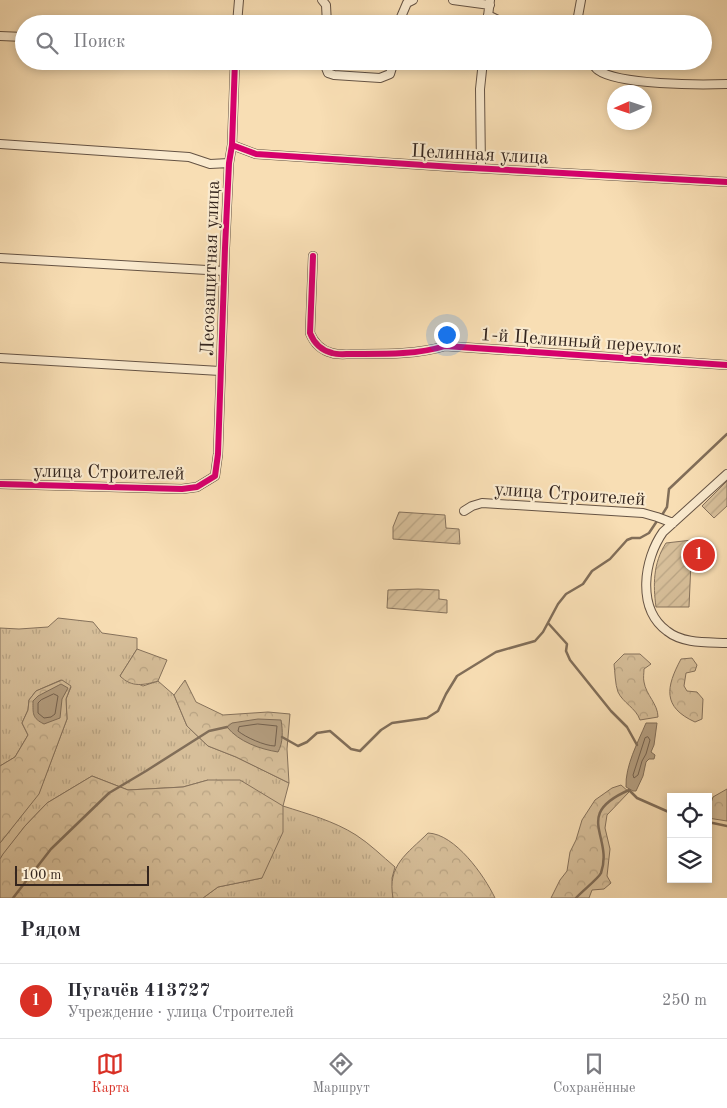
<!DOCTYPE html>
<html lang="ru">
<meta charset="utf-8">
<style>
body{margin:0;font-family:"Old Standard TT",serif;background:#f7f7f7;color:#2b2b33}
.controls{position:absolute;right:15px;bottom:15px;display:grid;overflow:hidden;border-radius:0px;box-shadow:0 2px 8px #0003}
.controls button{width:45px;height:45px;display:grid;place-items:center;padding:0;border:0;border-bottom:1px solid #e1e1e2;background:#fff;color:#2b2b33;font:25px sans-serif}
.compass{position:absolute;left:607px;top:85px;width:45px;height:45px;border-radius:50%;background:#fff;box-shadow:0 2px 8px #0003;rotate:267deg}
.scale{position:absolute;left:15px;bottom:12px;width:134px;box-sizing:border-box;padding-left:5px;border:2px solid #34251e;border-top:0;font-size:14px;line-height:18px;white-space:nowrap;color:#34251e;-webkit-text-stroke:4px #faeace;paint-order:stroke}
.you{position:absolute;left:446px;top:334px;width:18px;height:18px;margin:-12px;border:4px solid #fff;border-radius:50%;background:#1a73e8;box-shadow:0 0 0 8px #1a73e833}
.badge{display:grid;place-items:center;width:32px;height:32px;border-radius:50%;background:#d93025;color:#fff;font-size:16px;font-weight:700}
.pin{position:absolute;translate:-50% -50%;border:2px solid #fff;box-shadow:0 1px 5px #0006}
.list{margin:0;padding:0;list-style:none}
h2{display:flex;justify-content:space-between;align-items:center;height:65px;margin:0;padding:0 20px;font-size:21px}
h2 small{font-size:16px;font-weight:400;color:#7c7c81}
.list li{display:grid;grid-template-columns:32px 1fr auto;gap:15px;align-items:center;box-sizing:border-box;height:75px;padding:0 20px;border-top:1px solid #e1e1e2}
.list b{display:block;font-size:19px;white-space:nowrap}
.list p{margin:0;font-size:16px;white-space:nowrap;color:#7c7c81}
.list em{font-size:16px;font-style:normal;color:#7c7c81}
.icon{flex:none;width:28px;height:28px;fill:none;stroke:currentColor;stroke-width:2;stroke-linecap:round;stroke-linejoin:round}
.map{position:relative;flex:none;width:727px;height:898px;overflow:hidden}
.search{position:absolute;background:#fff;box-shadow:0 2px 8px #0003;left:15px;right:15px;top:15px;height:55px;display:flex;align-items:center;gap:12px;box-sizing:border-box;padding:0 18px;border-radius:28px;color:#7c7c81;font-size:19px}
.sheet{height:140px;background:#fff}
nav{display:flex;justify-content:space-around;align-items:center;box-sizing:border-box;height:70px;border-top:1px solid #e1e1e2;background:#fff;font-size:14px;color:#7c7c81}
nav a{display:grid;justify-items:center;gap:2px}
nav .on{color:#d93025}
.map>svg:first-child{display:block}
.grass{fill:url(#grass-tufts);stroke:#86725c}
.forest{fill:url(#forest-crowns);stroke:#86725c}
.garden{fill:url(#garden-furrows);stroke:#86725c}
.water{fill:#b59f81;stroke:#816e59}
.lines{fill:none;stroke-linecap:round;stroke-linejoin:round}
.shore{stroke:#746250;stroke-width:1}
.stream{stroke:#816e59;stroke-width:2.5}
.minor-casing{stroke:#655344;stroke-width:10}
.minor{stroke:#faeace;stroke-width:8}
.cycleway-casing{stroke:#faeace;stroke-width:9}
.cycleway{stroke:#d6006c;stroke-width:6}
.labels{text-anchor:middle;stroke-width:4.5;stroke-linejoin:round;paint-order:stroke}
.street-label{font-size:19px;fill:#34251e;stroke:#faeace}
</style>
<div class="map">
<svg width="727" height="898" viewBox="0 0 727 898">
<defs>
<pattern id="grass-tufts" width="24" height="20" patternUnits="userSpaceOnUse" patternTransform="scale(1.25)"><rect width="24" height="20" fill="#d7bf9a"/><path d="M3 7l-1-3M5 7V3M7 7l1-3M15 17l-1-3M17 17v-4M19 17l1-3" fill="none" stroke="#b9a484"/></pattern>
<pattern id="forest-crowns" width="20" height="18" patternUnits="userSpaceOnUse" patternTransform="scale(1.25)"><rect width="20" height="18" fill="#d7bf9a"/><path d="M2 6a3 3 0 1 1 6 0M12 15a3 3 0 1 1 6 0" fill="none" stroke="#b9a484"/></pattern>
<pattern id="garden-furrows" width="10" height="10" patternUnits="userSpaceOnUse" patternTransform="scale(1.25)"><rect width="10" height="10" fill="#d7bf9a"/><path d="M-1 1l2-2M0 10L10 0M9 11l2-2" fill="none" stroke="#b9a484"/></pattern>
</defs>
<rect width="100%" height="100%" fill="#f8deb4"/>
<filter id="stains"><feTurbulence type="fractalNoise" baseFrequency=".004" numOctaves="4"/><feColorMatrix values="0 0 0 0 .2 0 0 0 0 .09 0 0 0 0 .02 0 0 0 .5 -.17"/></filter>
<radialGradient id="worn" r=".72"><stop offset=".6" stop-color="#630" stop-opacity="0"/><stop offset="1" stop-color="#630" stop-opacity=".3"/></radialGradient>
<path class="grass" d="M58 618 93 622 102 633 137 638V649L120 676 143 686 158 681 174 695 187 726 208 746 236 757 289 783 283 806C308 814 334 821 356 835 370 844 382 856 395 867L392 878 393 898H203L218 887 262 878 208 780 183 787 128 790 92 776 47 803 25 826 0 859V843L39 793 67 719 66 699 71 687 61 680 36 691 29 700 28 710 22 723 28 735 15 757 0 766V628L19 629 48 627Z"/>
<path class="forest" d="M137 649 167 660 158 681C144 685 132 688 120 676Z
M624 654H640L651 664 644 669C644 673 643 678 644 682 646 695 658 704 658 717L640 720C636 708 623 703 618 692 615 684 615 672 614 664Z
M692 658 697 665 695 671 686 673 684 686 687 691 697 692 703 699 702 719 695 722C662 707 666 687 681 659Z
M62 680 71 686 66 699 67 719 39 794 0 843V766L15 757 28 735 22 723 28 710 29 700 36 691Z
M185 680 196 702 223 715 268 712 290 714 287 749 289 783 236 757 208 746 187 726 174 695Z
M92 776 128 790 183 787 208 780H240L283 806V832L262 878 218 887 203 898H0V859L3 854 25 826 47 803Z
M621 785 629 792 607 815 605 828 610 849 607 876 611 883 604 889 592 890 589 898H551L560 880 567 871 570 852 576 840 582 820 595 800 612 788Z
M727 789V821L708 818V812L713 797Z
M428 833C455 834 484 875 495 898H393C387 865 407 854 428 833Z"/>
<path class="garden" d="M727 481V506L714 518 702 506Z
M399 512 445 515 446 528 459 529 460 544 393 539V527Z
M692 540 689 607H656C653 585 653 563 666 543Z
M418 589 439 590V599L447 600V613L387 608 388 590Z"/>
<path class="water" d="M61 684 68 688 62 699 60 718 44 724C32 718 33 714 33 701L38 696Z
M258 719 281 720C283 731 283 743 278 752 260 749 239 742 227 727L232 723Z
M646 723H657L654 745 651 752 655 755 654 759H649L646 762 643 776 636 791H633L626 787C625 766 638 742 646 723Z"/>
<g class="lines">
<path class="shore" d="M54 694 58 696 55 714 51 717 44 718 38 713V703L41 700Z
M258 724 277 726 275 746C265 746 245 737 238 731L239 727Z
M648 737 650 740 646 754 642 761 638 775 634 778 633 775 645 738Z"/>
<path class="stream" d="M662 515 667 507 669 489 727 434
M548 623 567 644 566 651 570 660 611 711 627 727 637 745
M282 737 298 746 307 742 317 733 330 731 351 749 360 751 381 730 392 723 427 718 438 711 446 694 457 676 496 652 535 641 543 632 558 604 566 594 583 584 592 571 610 559 627 540 632 538H640L649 533 657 521
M708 822 727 826
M13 898 51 849 109 793 146 771 209 731 227 727
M576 898C582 891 598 879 601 873 614 836 572 815 629 790L637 798 671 813"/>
<defs>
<path id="minor" d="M322 0 326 5 327 24
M453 0 490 5
M488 15 506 24
M237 24 239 0
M398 24 407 3 413 0
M487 24 490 0
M574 24 577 22 581 0
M0 36 24 37
M326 61V68L328 73 334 75 380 78 390 74 394 61
M591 61C593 64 595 68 598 70 618 85 700 85 727 84
M0 144 189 157 210 164 229 163
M232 145 256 154 454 167 727 182
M481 168 480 89 483 61
M313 256 310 333C314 343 320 350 332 353 338 355 345 354 351 354 382 354 416 355 445 346L727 365
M0 258 224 271
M0 358 220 371
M727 474 663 532C644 559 636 608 667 631 683 644 708 642 727 643
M0 484 182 489 197 487 215 476 218 454 225 248 229 163 232 145 235 61
M464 511 472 506 482 503 643 513 657 517 673 523"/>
</defs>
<use href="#minor" class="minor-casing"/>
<use href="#minor" class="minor"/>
<defs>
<path id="cycleway" d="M232 145 256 154 454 167 727 182
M313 256 310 333C314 343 320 350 332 353 338 355 345 354 351 354 382 354 416 355 445 346L727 365
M0 484 182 489 197 487 215 476 218 454 225 248 229 163 232 145 235 61"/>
</defs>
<use href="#cycleway" class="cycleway-casing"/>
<use href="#cycleway" class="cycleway"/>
</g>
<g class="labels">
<g class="street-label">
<text transform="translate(480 153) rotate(3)" y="7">Целинная улица</text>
<text transform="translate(209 268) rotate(-88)" y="7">Лесозащитная улица</text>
<text transform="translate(581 340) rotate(4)" y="7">1-й Целинный переулок</text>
<text transform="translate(109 471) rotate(1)" y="7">улица Строителей</text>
<text transform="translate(570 493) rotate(4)" y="7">улица Строителей</text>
</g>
</g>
<rect width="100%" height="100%" filter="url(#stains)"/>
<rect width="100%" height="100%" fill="url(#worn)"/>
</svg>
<div class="controls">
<button><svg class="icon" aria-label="locate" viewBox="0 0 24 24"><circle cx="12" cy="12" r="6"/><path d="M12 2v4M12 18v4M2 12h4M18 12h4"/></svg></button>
<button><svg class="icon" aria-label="layers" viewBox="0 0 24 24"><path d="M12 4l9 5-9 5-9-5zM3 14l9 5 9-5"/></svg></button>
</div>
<svg class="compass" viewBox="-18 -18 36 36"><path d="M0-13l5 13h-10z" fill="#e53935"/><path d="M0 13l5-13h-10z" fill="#7c7c81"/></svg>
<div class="scale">100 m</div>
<div class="you"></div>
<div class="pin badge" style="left:699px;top:555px">1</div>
<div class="search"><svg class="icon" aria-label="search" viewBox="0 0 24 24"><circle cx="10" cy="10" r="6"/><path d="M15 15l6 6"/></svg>Поиск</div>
</div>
<section class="sheet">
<h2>Рядом<small></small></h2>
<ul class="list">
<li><span class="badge">1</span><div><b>Пугачёв 413727</b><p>Учреждение · улица Строителей</p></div><em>250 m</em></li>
</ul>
</section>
<nav>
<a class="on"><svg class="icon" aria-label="map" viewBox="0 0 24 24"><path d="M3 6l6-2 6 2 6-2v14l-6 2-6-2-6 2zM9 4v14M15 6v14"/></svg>Карта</a>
<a><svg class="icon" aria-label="directions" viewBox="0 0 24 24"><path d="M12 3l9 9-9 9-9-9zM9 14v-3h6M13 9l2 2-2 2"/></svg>Маршрут</a>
<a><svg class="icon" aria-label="saved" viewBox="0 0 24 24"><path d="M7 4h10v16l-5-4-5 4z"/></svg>Сохранённые</a>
</nav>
